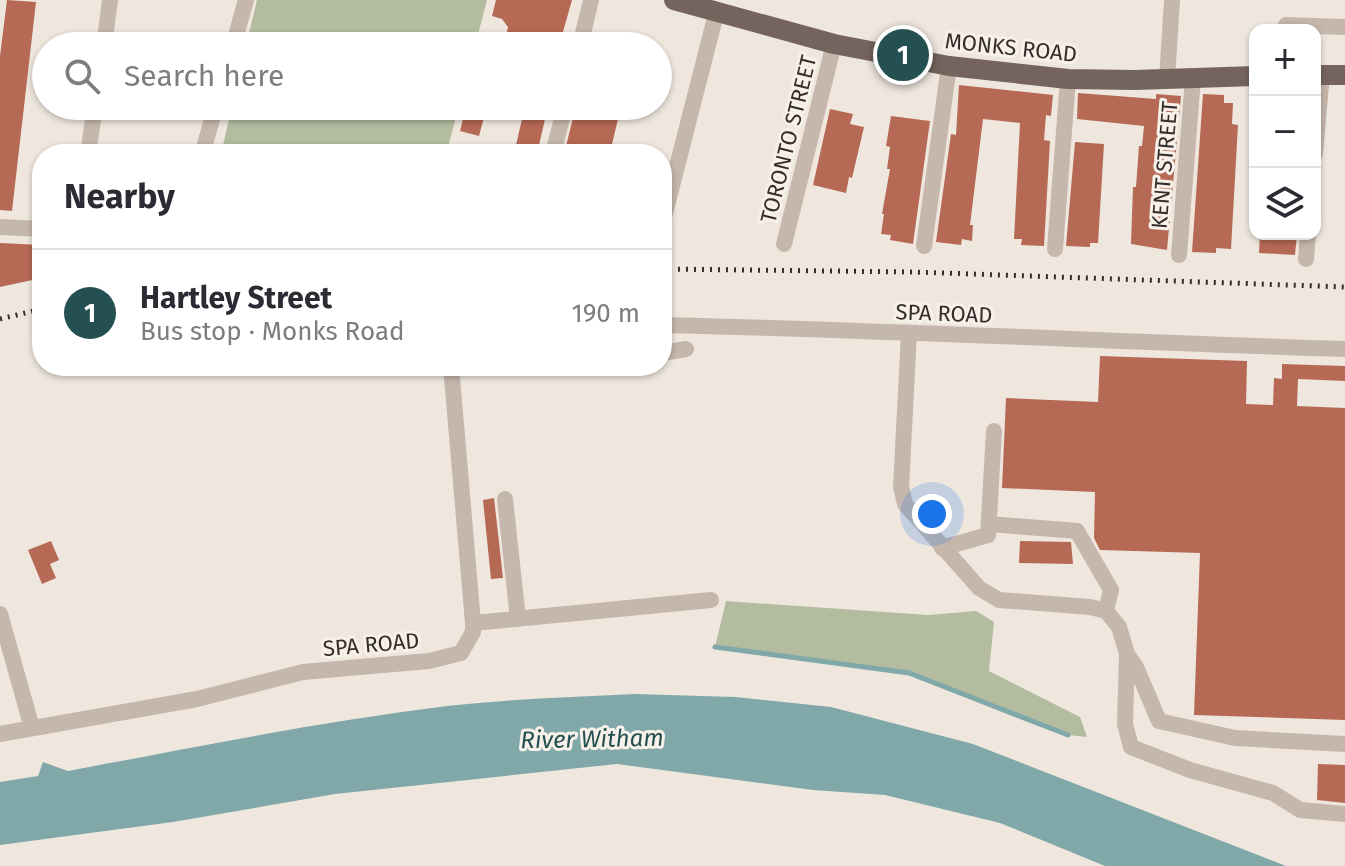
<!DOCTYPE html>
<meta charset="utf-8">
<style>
body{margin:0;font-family:"Fira Sans",sans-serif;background:#f7f7f7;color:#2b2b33}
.controls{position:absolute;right:24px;top:24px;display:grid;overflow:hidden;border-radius:16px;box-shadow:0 2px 6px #0004}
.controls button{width:72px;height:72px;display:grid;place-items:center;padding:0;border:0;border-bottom:2px solid #e1e1e2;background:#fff;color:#2b2b33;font:40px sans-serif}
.you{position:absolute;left:932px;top:514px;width:28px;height:28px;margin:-20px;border:6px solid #fff;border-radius:50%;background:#1a73e8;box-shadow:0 0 0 12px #1a73e833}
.badge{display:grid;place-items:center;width:52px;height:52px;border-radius:50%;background:#255051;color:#fff;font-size:26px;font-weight:700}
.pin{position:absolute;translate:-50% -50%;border:4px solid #fff;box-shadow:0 2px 8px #0006}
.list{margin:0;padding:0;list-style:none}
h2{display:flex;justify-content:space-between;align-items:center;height:104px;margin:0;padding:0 32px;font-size:34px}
h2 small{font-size:26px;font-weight:400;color:#7c7c81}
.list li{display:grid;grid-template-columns:52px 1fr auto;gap:24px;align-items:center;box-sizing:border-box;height:128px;padding:0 32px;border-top:2px solid #e1e1e2}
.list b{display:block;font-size:30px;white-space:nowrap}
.list p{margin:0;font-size:26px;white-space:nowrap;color:#7c7c81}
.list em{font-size:26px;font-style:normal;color:#7c7c81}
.icon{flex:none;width:44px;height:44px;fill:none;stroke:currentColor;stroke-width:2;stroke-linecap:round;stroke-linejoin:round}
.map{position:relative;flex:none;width:1345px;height:866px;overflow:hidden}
.search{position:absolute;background:#fff;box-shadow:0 2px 6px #0004;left:32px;top:32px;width:640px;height:88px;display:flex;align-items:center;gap:20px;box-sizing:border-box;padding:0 28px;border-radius:44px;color:#7c7c81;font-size:30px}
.panel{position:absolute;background:#fff;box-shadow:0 2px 6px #0004;left:32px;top:144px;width:640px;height:232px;border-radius:32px}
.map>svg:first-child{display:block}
.green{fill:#b4bca0}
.water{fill:#81a8a9}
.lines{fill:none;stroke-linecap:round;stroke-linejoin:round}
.stream{stroke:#81a8a9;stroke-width:5}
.building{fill:#b66955}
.minor{stroke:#c6b7ac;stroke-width:16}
.major{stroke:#75645d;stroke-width:20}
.rail{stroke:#352d2a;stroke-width:5;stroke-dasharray:2 6;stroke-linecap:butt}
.labels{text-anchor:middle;stroke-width:6;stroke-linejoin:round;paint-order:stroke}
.street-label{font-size:22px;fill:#352d2a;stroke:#f7f1ea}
.water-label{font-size:24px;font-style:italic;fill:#255051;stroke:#f7f1ea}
</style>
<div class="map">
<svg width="1345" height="866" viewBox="0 0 1345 866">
<rect width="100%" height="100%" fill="#efe7de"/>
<path class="green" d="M257 0H487L475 46H246Z
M232 106H459L446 154H221Z
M726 601 928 615 976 611 994 622 989 671 1080 717 1087 737 1068 735 909 673 715 647Z"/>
<path class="water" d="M635 694 735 697 831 707 973 744 1286 866H1105L1000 823 885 795 813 790 617 764 335 794 173 822 0 845V782L38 776 43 762 68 771C194 747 319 722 447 706 509 699 572 697 635 694Z"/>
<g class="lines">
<path class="stream" d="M715 647 909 673 1068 735"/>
</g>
<path class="building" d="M7 0 36 2 12 211 0 210V56Z
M496 0H572L561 39 534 33 531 46H504L508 27 502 19 492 16Z
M959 85 1053 95 1051 116 1046 115 1044 140 1050 141 1044 246 1021 245 1022 239H1014L1020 123 983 119 970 225H973L972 241 962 239 961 245 936 242 951 134 956 135Z
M1078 93 1156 99V94L1181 96 1167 250 1131 244 1133 187H1136L1139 146H1142L1144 126 1077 119Z
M1203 94 1224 95V103H1233L1232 124 1238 125 1231 249 1216 248V253L1192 252Z
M466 106H487L479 136 460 131Z
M525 106H548L537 154H514Z
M576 106H621L610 153 590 148 589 154H564Z
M830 109 853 114 850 124 864 127 852 178 849 177 846 193 813 185Z
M891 116 930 121 913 244 890 240 891 235 881 234 884 214H882L890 169H887L890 147 886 146Z
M1075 142 1104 144 1098 243H1090V247L1066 246Z
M1260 234H1297L1295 255 1259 253Z
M0 243 42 245V264L34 263 37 279 0 287Z
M1100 356 1247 361 1246 404 1273 405 1274 378 1282 379V364L1345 366V381L1298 379 1297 406 1345 408V720L1194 715 1200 553 1100 550 1094 538 1095 492 1002 488 1006 398 1098 402Z
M494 498 503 578 491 579 483 500Z
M51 541 59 560 50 564 56 578 42 584 28 550Z
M1020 541 1071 542 1073 564 1019 563Z
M1318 764 1345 765V803L1317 800Z"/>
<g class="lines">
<path class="minor" d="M1286 25 1345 27
M104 46 110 0
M233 46 246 0
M580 46 591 0
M1167 79 1172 0
M88 154 95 106
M202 154 216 106
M553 154 565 106
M1315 154 1322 74
M662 225 717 10
M0 227 42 229
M784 244 834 44
M924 246 949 66
M1055 249 1068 79
M1179 255 1193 78
M1306 259 1308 234
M662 325C890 330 1117 342 1345 349
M909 334 901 487 905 504 979 588 999 600 1090 607 1106 611 1119 627 1127 654 1136 667 1159 721 1235 738 1345 744
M662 353 686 349
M505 499 518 619
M989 524 1077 531 1111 590 1106 611
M942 548 988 535 994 431
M0 614 32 728
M473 623 711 600
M1127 654 1125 724 1131 747 1190 770 1273 793 1300 810 1345 814
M0 734 197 699 303 672 429 661 461 653 473 632V623L451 366"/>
<path class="major" d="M674 0 834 44 949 66 1068 79 1135 80 1255 76
M1315 75H1345"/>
<path class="rail" d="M662 269 914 272 1345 287
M0 319 42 309"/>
</g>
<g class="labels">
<g class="street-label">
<text transform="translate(1011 47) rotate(6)" y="8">MONKS ROAD</text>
<text transform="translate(788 139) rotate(-76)" y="8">TORONTO STREET</text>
<text transform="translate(1164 165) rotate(-85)" y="8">KENT STREET</text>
<text transform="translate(944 313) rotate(2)" y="8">SPA ROAD</text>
<text transform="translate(371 644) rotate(-5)" y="8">SPA ROAD</text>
</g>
<g class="water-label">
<text transform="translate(592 739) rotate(-1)" y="8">River Witham</text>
</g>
</g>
</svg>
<div class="controls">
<button>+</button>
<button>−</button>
<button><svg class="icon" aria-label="layers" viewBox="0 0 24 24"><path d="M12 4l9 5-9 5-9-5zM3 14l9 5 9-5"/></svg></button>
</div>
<div class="you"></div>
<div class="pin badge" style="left:903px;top:55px">1</div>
<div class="search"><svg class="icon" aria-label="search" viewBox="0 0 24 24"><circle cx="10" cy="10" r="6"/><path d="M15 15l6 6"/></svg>Search here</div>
<section class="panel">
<h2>Nearby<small></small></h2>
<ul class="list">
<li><span class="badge">1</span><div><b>Hartley Street</b><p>Bus stop · Monks Road</p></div><em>190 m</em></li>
</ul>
</section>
</div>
